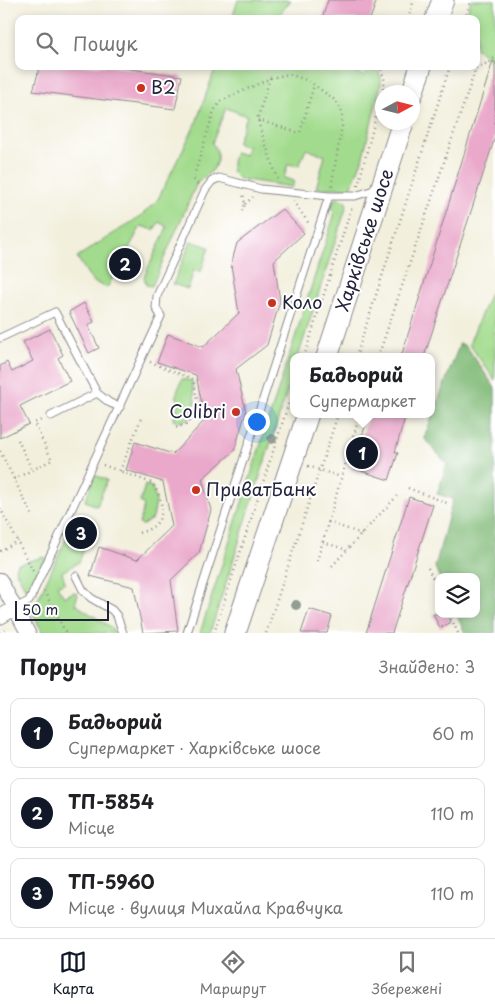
<!DOCTYPE html>
<html lang="uk">
<meta charset="utf-8">
<style>
body{margin:0;font-family:"Playpen Sans",sans-serif;background:#f6f6f6;color:#202124}
.controls{position:absolute;right:15px;bottom:15px;display:grid;overflow:hidden;border-radius:10px;box-shadow:0 2px 8px #0003}
.controls button{width:45px;height:45px;display:grid;place-items:center;padding:0;border:0;border-bottom:1px solid #e0e0e0;background:#fff;color:#202124;font:25px sans-serif}
.compass{position:absolute;left:375px;top:85px;width:45px;height:45px;border-radius:50%;background:#fff;box-shadow:0 2px 8px #0003;rotate:83deg}
.scale{position:absolute;left:15px;bottom:12px;width:94px;box-sizing:border-box;padding-left:5px;border:2px solid #22223b;border-top:0;font-size:14px;line-height:18px;white-space:nowrap;color:#22223b;-webkit-text-stroke:4px #fff;paint-order:stroke}
.you{position:absolute;left:256px;top:421px;width:18px;height:18px;margin:-12px;border:4px solid #fff;border-radius:50%;background:#1a73e8;box-shadow:0 0 0 8px #1a73e833}
.badge{display:grid;place-items:center;width:32px;height:32px;border-radius:50%;background:#111827;color:#fff;font-size:16px;font-weight:700}
.pin{position:absolute;translate:-50% -50%;border:2px solid #fff;box-shadow:0 1px 5px #0006}
.popup{position:absolute;left:290px;top:353px;width:145px;height:65px;box-sizing:border-box;display:grid;place-content:center;border-radius:10px;background:#fff;filter:drop-shadow(0 1px 4px #0005);font-size:16px;white-space:nowrap;color:#757577}
.popup b{font-size:19px;color:#202124}
.popup::after{content:'';position:absolute;left:50%;top:100%;margin-left:-10px;border:10px solid transparent;border-top-color:#fff}
.list{margin:0;padding:0;list-style:none}
h2{display:flex;justify-content:space-between;align-items:center;height:65px;margin:0;padding:0 20px;font-size:21px}
h2 small{font-size:16px;font-weight:400;color:#757577}
.list li{display:grid;grid-template-columns:32px 1fr auto;gap:15px;align-items:center;box-sizing:border-box;height:70px;margin:0 10px 10px;padding:0 10px;border:1px solid #e0e0e0;border-radius:10px}
.list b{display:block;font-size:19px;white-space:nowrap}
.list p{margin:0;font-size:16px;white-space:nowrap;color:#757577}
.list em{font-size:16px;font-style:normal;color:#757577}
.icon{flex:none;width:28px;height:28px;fill:none;stroke:currentColor;stroke-width:2;stroke-linecap:round;stroke-linejoin:round}
.map{position:relative;flex:none;width:495px;height:633px;overflow:hidden}
.search{position:absolute;background:#fff;box-shadow:0 2px 8px #0003;left:15px;right:15px;top:15px;height:55px;display:flex;align-items:center;gap:12px;box-sizing:border-box;padding:0 18px;border-radius:10px;color:#757577;font-size:19px}
.sheet{height:305px;background:#fff}
nav{display:flex;justify-content:space-around;align-items:center;box-sizing:border-box;height:70px;border-top:1px solid #e0e0e0;background:#fff;font-size:14px;color:#757577}
nav a{display:grid;justify-items:center;gap:2px}
nav .on{color:#111827}
.map>svg:first-child{display:block}
.green{fill:#a2db8d;stroke:#627e64}
.forest{fill:#81bb78;stroke:#526e5a}
.building{fill:#eaa9cb}
.lines{fill:none;stroke-linecap:round;stroke-linejoin:round}
.lane-casing{stroke:#8a888c;stroke-width:9}
.street-casing{stroke:#8a888c;stroke-width:16}
.primary-casing{stroke:#8a888c;stroke-width:23}
.path{stroke:#8a888c;stroke-width:2.5;stroke-dasharray:1 4;stroke-linecap:butt}
.lane{stroke:#fff;stroke-width:7}
.street{stroke:#fff;stroke-width:14}
.primary{stroke:#fff;stroke-width:21}
.tree{fill:#949d91}
.poi-dot{fill:#c8321e;stroke:#fff;stroke-width:2}
.labels{text-anchor:middle;stroke-width:4;stroke-linejoin:round;paint-order:stroke}
.poi-label{font-size:18px;fill:#22223b;stroke:#fff;text-anchor:start}
.street-label{font-size:18px;fill:#22223b;stroke:#fff}
</style>
<div class="map">
<svg width="495" height="633" viewBox="0 0 495 633">
<rect width="100%" height="100%" fill="#fff"/>
<filter id="ink" filterUnits="userSpaceOnUse"><feTurbulence type="fractalNoise" baseFrequency=".02" numOctaves="2"/><feDisplacementMap in="SourceGraphic" scale="10" xChannelSelector="R" yChannelSelector="G"/><feConvolveMatrix kernelMatrix="1 2 1 2 8 2 1 2 1" color-interpolation-filters="sRGB"/></filter>
<filter id="wash" filterUnits="userSpaceOnUse"><feTurbulence type="fractalNoise" baseFrequency=".0096" numOctaves="4" result="noise"/><feDisplacementMap in="SourceGraphic" scale="20" xChannelSelector="R" yChannelSelector="G"/><feGaussianBlur stdDeviation="1.12" result="paint"/><feColorMatrix in="noise" values="0 0 0 0 0 0 0 0 0 0 0 0 0 0 0 0 0 1.4 0 .05"/><feComposite in="paint" operator="in"/></filter>
<g filter="url(#wash)">
<rect width="100%" height="100%" fill="#f2efdc"/>
<path class="green" d="M238 0H291L276 19H232Z
M471 0H495V63L476 49V19H465Z
M216 66H339L365 76 368 66H376L381 78V84L362 160 351 188H316L325 156 306 149 299 166 288 164 284 178 294 181 292 187 239 179 232 172V162L235 152 245 155 248 147 237 143 247 116 226 108 212 143 217 151V161L213 170 197 183 152 286 146 285 144 277 167 227 159 222 154 230 141 226 107 288 92 281 77 257 141 216 158 199 196 123Z
M338 198 345 201 347 205 298 357H293V373L210 633H200L334 216 332 206 334 200Z
M191 241 209 247 201 272 194 270 188 289 173 284Z
M495 281V380L469 344Z
M182 379 192 381 195 402 191 418 180 422 173 420 179 402 176 395Z
M95 475 107 480 97 506 85 501Z
M145 485 152 487 156 501 153 518 143 525 139 524 144 505 140 502Z
M79 521 72 542 85 547 79 562 62 572 65 582 57 586 64 597 74 592 78 594 75 604 112 628 114 633H43L32 612 74 522Z
M44 557 46 558 30 587 26 590 15 569 17 564Z"/>
<path class="forest" d="M460 343 467 347 495 388V633H465L456 614H476V577H439L435 567 453 499 437 494 447 464 424 438Z"/>
<g id="blocks">
<path class="building" d="M328 0H377L370 19H322Z
M493 61 495 62V137L424 357H401Z
M40 66H109L182 76 175 109 33 91Z
M282 209 304 233 274 261 280 301 267 345 236 369 246 412 234 451 202 479 211 510 199 553 171 580 178 631 143 633 134 587 90 576 99 547 137 560 172 526 163 482 126 470 135 442 173 454 205 420 196 375 157 362 168 334 203 347 239 313 231 265 237 243Z
M123 255 133 258 128 273 117 270Z
M84 303 94 322 88 325 99 348 89 353 69 312Z
M50 329 63 355 58 358 70 381 20 406 29 424 0 438V366L7 362 12 372 33 361 23 342Z
M369 414H406L395 452 398 453 389 480 352 468Z
M409 497 433 505 392 633H366Z
M79 521 89 525 82 546 72 542Z
M309 609 332 616 327 633H301Z
M433 614H447L451 622 440 628Z"/>
</g>
</g>
<g filter="url(#ink)">
<use href="#blocks" fill-opacity="0" stroke="#8a888c" stroke-width="1"/>
<g class="lines">
<defs>
<path id="lane" d="M0 338 55 312 97 393 110 403 120 407
M51 416 97 393
M76 576 83 590 91 598 112 610 117 616 123 633
M15 608 29 601 161 316 156 308 157 296 205 190 212 181 219 178 261 189 329 196H355L377 189
M187 633 329 196"/>
<path id="street" d="M0 580 28 633
M0 617 15 608"/>
<path id="primary" d="M436 19 443 0
M412 94 421 66
M327 357 403 122
M235 633 308 414"/>
</defs>
<use href="#lane" class="lane-casing"/>
<use href="#street" class="street-casing"/>
<use href="#primary" class="primary-casing"/>
<path class="path" d="M408 19 414 0
M465 19 471 0
M270 78 258 117 260 128 279 183
M258 120 300 133 314 85
M198 184 193 179 214 111 221 101 271 78 289 74 309 81 336 101 342 112V126L331 188
M358 186 385 81 381 70 385 66
M293 201 310 225
M245 204 253 197
M242 211 245 204 243 193
M304 357 352 206
M356 357 450 66
M378 357 476 68 492 61 495 57
M150 362 193 379C198 402 203 422 174 428
M18 440 32 470
M0 451 32 515
M103 465 152 483C167 504 166 527 138 533
M308 466 341 477
M120 471 142 416
M14 479 52 460 34 423 44 419
M408 488 447 503
M0 508 33 571
M328 522 362 534
M323 542 347 550
M0 551 18 541
M317 561 360 414
M332 566 397 496
M428 568 439 592
M44 591 66 633
M449 614 458 633
M0 633 6 629
M214 633 293 390
M266 633 338 414"/>
<use href="#lane" class="lane"/>
<use href="#street" class="street"/>
<use href="#primary" class="primary"/>
</g>
<g class="tree">
<circle cx="272" cy="439" r="5"/>
<circle cx="296" cy="605" r="5"/>
</g>
</g>
<g class="poi-dot">
<circle cx="141" cy="88" r="5"/>
<circle cx="272" cy="303" r="5"/>
<circle cx="236" cy="412" r="5"/>
<circle cx="196" cy="490" r="5"/>
</g>
<g class="labels">
<g class="poi-label">
<text x="151" y="94">В2</text>
<text x="282" y="309">Коло</text>
<text x="226" y="418" text-anchor="end">Colibri</text>
<text x="206" y="496">ПриватБанк</text>
</g>
<g class="street-label">
<text transform="translate(365 240) rotate(-72)" y="6">Харківське шосе</text>
</g>
</g>
</svg>
<div class="controls">
<button><svg class="icon" aria-label="layers" viewBox="0 0 24 24"><path d="M12 4l9 5-9 5-9-5zM3 14l9 5 9-5"/></svg></button>
</div>
<svg class="compass" viewBox="-18 -18 36 36"><path d="M0-13l5 13h-10z" fill="#e53935"/><path d="M0 13l5-13h-10z" fill="#757577"/></svg>
<div class="scale">50 m</div>
<div class="you"></div>
<div class="pin badge" style="left:362px;top:453px">1</div>
<div class="popup"><b>Бадьорий</b>Супермаркет</div>
<div class="pin badge" style="left:125px;top:264px">2</div>
<div class="pin badge" style="left:81px;top:533px">3</div>
<div class="search"><svg class="icon" aria-label="search" viewBox="0 0 24 24"><circle cx="10" cy="10" r="6"/><path d="M15 15l6 6"/></svg>Пошук</div>
</div>
<section class="sheet">
<h2>Поруч<small>Знайдено: 3</small></h2>
<ul class="list">
<li><span class="badge">1</span><div><b>Бадьорий</b><p>Супермаркет · Харківське шосе</p></div><em>60 m</em></li>
<li><span class="badge">2</span><div><b>ТП-5854</b><p>Місце</p></div><em>110 m</em></li>
<li><span class="badge">3</span><div><b>ТП-5960</b><p>Місце · вулиця Михайла Кравчука</p></div><em>110 m</em></li>
</ul>
</section>
<nav>
<a class="on"><svg class="icon" aria-label="map" viewBox="0 0 24 24"><path d="M3 6l6-2 6 2 6-2v14l-6 2-6-2-6 2zM9 4v14M15 6v14"/></svg>Карта</a>
<a><svg class="icon" aria-label="directions" viewBox="0 0 24 24"><path d="M12 3l9 9-9 9-9-9zM9 14v-3h6M13 9l2 2-2 2"/></svg>Маршрут</a>
<a><svg class="icon" aria-label="saved" viewBox="0 0 24 24"><path d="M7 4h10v16l-5-4-5 4z"/></svg>Збережені</a>
</nav>
